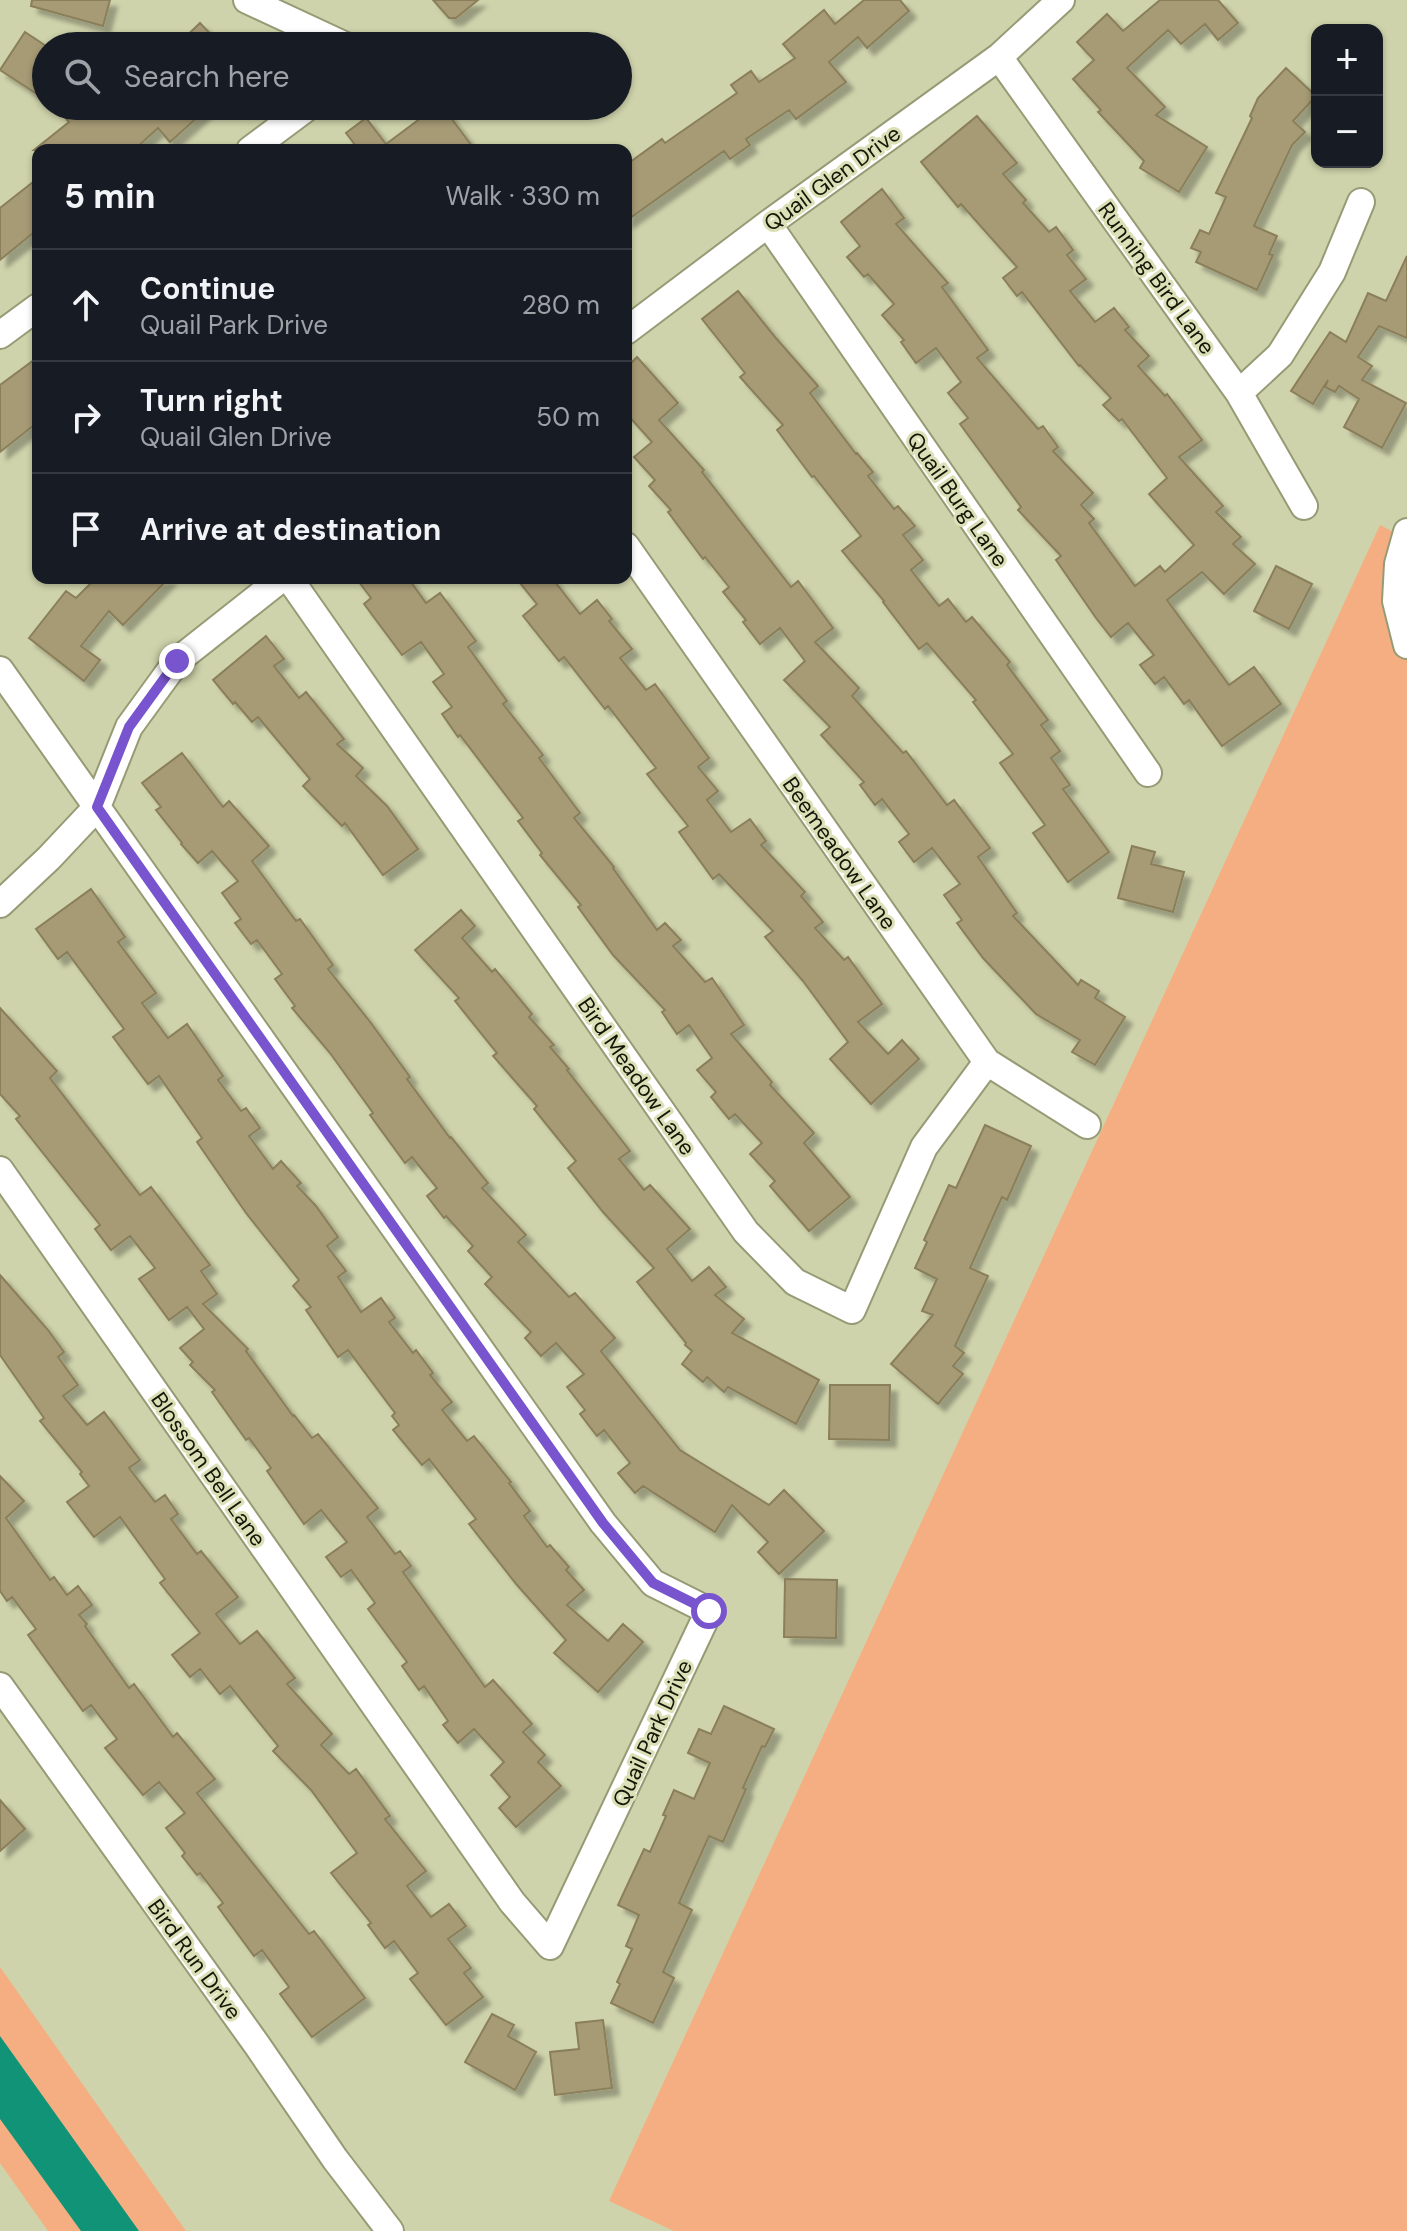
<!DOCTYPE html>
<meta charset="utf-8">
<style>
body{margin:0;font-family:"DM Sans",sans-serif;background:#242831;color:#f1f3f6}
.controls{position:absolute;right:24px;top:24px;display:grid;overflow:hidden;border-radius:16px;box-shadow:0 2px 6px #0004}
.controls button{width:72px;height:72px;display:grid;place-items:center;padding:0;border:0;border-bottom:2px solid #363941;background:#171b24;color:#f1f3f6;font:40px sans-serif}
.stop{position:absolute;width:24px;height:24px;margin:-18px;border:6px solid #7854ce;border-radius:50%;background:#fff}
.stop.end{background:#7854ce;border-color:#fff;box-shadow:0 2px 8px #0008}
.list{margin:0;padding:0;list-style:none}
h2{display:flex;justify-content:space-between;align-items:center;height:104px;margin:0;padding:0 32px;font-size:34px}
h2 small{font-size:26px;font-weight:400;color:#9ea1a6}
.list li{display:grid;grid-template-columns:52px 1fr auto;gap:24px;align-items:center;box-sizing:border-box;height:112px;padding:0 32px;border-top:2px solid #363941}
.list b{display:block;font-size:30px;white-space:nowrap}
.list p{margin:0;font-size:26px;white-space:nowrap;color:#9ea1a6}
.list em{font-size:26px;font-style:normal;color:#9ea1a6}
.icon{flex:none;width:44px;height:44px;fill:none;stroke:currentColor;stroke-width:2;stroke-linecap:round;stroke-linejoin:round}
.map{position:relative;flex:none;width:1407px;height:2231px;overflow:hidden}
.search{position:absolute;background:#171b24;box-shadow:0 2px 6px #0004;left:32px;top:32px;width:600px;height:88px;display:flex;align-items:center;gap:20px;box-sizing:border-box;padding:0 28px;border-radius:44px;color:#9ea1a6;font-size:30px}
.panel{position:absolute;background:#171b24;box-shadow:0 2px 6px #0004;left:32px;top:144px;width:600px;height:440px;border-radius:16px}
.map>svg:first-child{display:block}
.green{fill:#f5ae81}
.water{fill:#109377}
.building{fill:#a69b75;stroke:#8a7f5a;stroke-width:2;filter:url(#shadow)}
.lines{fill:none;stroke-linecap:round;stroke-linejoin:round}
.minor-casing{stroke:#979b75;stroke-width:30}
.minor{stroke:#fff;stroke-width:26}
.route{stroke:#7854ce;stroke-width:10}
.labels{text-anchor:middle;stroke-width:6;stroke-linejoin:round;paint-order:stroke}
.street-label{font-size:22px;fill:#151608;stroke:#dce0b7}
</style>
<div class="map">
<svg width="1407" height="2231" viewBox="0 0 1407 2231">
<defs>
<filter id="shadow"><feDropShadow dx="7" dy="7" stdDeviation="2" flood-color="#0004"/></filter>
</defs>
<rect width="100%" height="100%" fill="#cfd3ab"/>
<path class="green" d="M1380 525 1407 539V2231H674L609 2201Z
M0 1967 186 2231H48L0 2163Z"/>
<path class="water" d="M0 2036 139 2231H81L0 2119Z"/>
<path class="building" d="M32 0H110L103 26 31 6Z
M433 0H478L456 18H449Z
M864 0H900L909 11 867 48 858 37 829 62 846 82 796 119 789 110 746 139 750 145 730 159 724 151 626 221V165L662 139 665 143 737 93 731 85 751 71 759 82 795 58 783 44 824 10 835 24Z
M1160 0H1218L1238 23 1218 40 1205 24 1181 44 1168 30 1127 68 1165 107 1156 115 1207 147 1179 192 1140 168 1144 161 1098 112 1101 110 1073 79 1094 60 1077 42 1107 14 1123 31Z
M200 23 222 46H176Z
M25 32 46 46V80L37 94 0 70Z
M1286 68 1316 96 1293 121 1305 132 1292 145 1254 226 1277 236 1269 254 1273 255 1257 290 1196 262 1201 252 1191 248 1200 230 1209 234 1226 197 1216 193 1252 118 1250 116 1258 98Z
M56 106H210L170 142 158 128 134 150H34L69 122Z
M437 106H442L475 150H359L346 133 366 118 386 144Z
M977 116 1017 163 1003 174 1026 200 1023 203 1049 232 1056 227 1073 250 1067 255 1086 279 1070 291 1095 322 1114 308 1129 327 1125 330 1149 356 1138 366 1165 396 1167 394 1202 440 1179 457 1223 506 1216 512 1241 537 1233 544 1255 564 1224 594 1202 572 1167 600 1229 685 1254 667 1281 704 1222 746 1189 700 1184 704 1164 677 1155 684 1140 665 1154 655 1128 623 1111 637 1096 618 1056 560 1061 556 1018 510 1021 507 960 424 968 418 948 393 961 382 936 348 916 363 901 342 904 340 882 315 894 304 868 274 864 277 847 257 860 246 841 222 882 189 904 218 896 224 948 283 942 287 988 350 977 358 1038 429 1043 426 1058 447 1053 451 1093 493 1081 505 1094 519 1089 523 1135 586 1160 566 1165 572 1194 545 1149 494 1167 478 1122 419 1119 421 1103 405 1111 398 1080 365 1079 366 1022 292 1017 296 1003 278 1017 267 961 204 958 207 921 162Z
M38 178V229L0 260V208Z
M1407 256V338L1379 326 1358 357 1372 366 1362 380 1406 403 1382 448 1344 427 1359 399 1339 386 1335 392 1325 387 1328 380 1313 404 1291 391 1330 332 1346 342 1368 293 1386 301Z
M738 291 775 337 818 386 810 393 856 454 857 453 873 472 868 476 894 509 898 506 915 526 903 535 923 560 911 570 939 606 948 599 966 622 972 617 1010 662 1007 665 1048 720 1041 725 1060 751 1051 758 1070 785 1063 789 1109 852 1068 882 1033 833 1045 825 1000 763 1013 754 973 702 976 700 927 643 919 649 883 602 884 601 842 551 861 536 814 476 812 477 777 430 783 425 740 377 745 373 702 319Z
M38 357V422L0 452V385Z
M637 357 678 403 659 420 704 470 702 472 791 587 798 581 833 628 815 642 859 688 852 696 903 753 906 751 947 805 954 800 990 848 978 857 1017 913 1013 916 1078 985 1081 980 1099 991 1095 998 1125 1017 1095 1065 1072 1052 1080 1040 1036 1014 983 958 957 923 962 920 944 895 960 884 932 848 914 862 899 842 909 834 882 799 875 805 860 785 864 782 821 735 830 727 784 680 805 661 780 628 760 644 743 622 746 620 723 592 729 587 705 557 703 559 668 512 671 510 649 486 655 480 634 457 652 442 626 413V368Z
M1276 566 1312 584 1289 629 1254 611Z
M96 578H169L123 625 109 611 81 646 100 660 84 681 29 638 66 591 76 598Z
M356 578H408L426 603 440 593 476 641 468 647 507 701 503 704 543 755 539 758 580 813 574 818 614 867 613 868 657 930 665 923 681 940 673 946 705 982 712 978 744 1025 731 1034 772 1082 770 1085 814 1133 804 1143 850 1197 809 1231 770 1186 775 1181 750 1154 762 1143 735 1114 729 1119 711 1097 716 1092 697 1070 712 1058 689 1025 677 1034 662 1012 665 1010 613 955 578 907 581 905 540 855 542 853 518 821 523 818 460 735 458 737 442 714 452 707 433 682 444 674 421 642 402 655 364 604 371 598Z
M516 578H552L580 614 597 600 612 619 609 621 632 649 620 658 646 690 655 684 709 758 698 767 718 791 707 800 731 832 750 819 766 841 761 845 805 892 801 896 823 922 815 928 844 960 848 957 882 1004 858 1022 888 1054 902 1040 919 1059 871 1104 830 1059 848 1042 803 981 765 937 773 931 719 874 713 879 679 832 688 826 647 774 656 768 608 706 605 709 564 657 559 661 523 616 537 604Z
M266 636 284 659 274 666 299 698 306 692 344 739 337 744 363 768 356 776 387 806 418 849 383 875 345 823 342 826 303 786 310 779 258 717 252 722 235 702 233 704 213 680Z
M182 753 223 807 229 801 269 846 252 861 296 921 300 919 333 965 328 969 371 1023 410 1077 407 1079 450 1138 451 1137 488 1183 482 1188 526 1235 518 1242 569 1297 575 1293 615 1338 601 1351 680 1450 769 1505 784 1490 824 1531 779 1574 758 1552 768 1542 732 1505 715 1532 643 1486 635 1493 618 1473 630 1463 604 1430 597 1436 580 1414 585 1410 567 1387 584 1374 556 1343 541 1356 525 1338 531 1332 485 1284 492 1277 468 1251 473 1246 446 1216 444 1218 427 1196 437 1188 412 1157 405 1163 370 1115 373 1113 330 1053 292 1008 295 1006 275 979 282 974 257 940 251 944 235 923 241 919 222 893 238 881 212 851 198 863 181 844 182 843 156 810 161 807 142 783Z
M1132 846 1155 852 1151 864 1184 872 1173 912 1118 898Z
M91 889 125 937 118 942 156 993 142 1003 168 1038 187 1024 223 1076 218 1080 241 1111 246 1108 260 1128 249 1136 273 1169 281 1161 301 1183 297 1186 316 1206 338 1237 327 1246 346 1271 338 1277 361 1312 381 1298 395 1318 389 1322 413 1353 416 1350 433 1373 430 1375 452 1402 442 1410 467 1441 474 1436 511 1482 509 1483 530 1511 524 1516 547 1547 550 1545 569 1567 566 1570 584 1590 567 1605 608 1641 623 1624 643 1642 598 1692 554 1653 566 1640 517 1585 469 1524 476 1519 429 1459 422 1465 393 1430 399 1425 392 1416 395 1413 348 1350 338 1357 306 1310 311 1307 293 1286 299 1280 246 1213 197 1142 202 1138 159 1076 148 1084 113 1037 124 1029 67 952 58 959 36 929Z
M461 910 475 926 462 938 492 972 495 969 532 1014 529 1017 554 1045 550 1047 569 1069 567 1070 630 1151 619 1159 644 1190 650 1185 690 1229 667 1249 692 1281 709 1267 726 1287 715 1295 744 1319 732 1333 819 1380 796 1424 728 1387 724 1392 707 1377 703 1382 682 1364 692 1351 685 1345 686 1343 637 1282 654 1268 603 1212 568 1168 576 1161 534 1109 537 1106 493 1056 497 1053 455 1001 459 998 415 950Z
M0 1008 57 1071 50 1078 140 1195 151 1187 210 1265 201 1271 217 1294 203 1304 248 1349 246 1351 293 1416 294 1415 312 1438 318 1434 378 1508 367 1517 395 1554 400 1551 411 1566 403 1572 485 1687 493 1680 532 1724 523 1732 545 1755 538 1762 561 1786 516 1827 499 1808 510 1797 491 1775 504 1762 474 1729 458 1743 443 1725 448 1721 424 1686 419 1690 402 1666 407 1662 368 1609 375 1603 351 1570 341 1577 326 1557 347 1542 321 1510 304 1524 267 1471 271 1468 249 1438 246 1440 212 1392 215 1390 190 1365 193 1362 180 1348 204 1329 187 1307 169 1320 139 1279 155 1268 130 1236 111 1250 95 1229 100 1225 16 1119 20 1116 0 1094Z
M985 1125 1031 1146 1007 1200 1002 1197 970 1268 988 1276 955 1346 964 1353 953 1366 963 1374 938 1404 891 1364 933 1315 922 1311 937 1279 915 1268 927 1242 924 1240 949 1185 956 1188Z
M0 1275 48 1330 64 1352 58 1357 78 1385 63 1396 87 1425 104 1412 140 1460 129 1468 155 1502 165 1495 178 1514 171 1519 197 1554 201 1551 238 1597 216 1614 240 1644 257 1631 295 1678 287 1684 332 1734 321 1745 349 1774 356 1769 390 1816 385 1819 426 1871 407 1886 431 1917 449 1904 466 1926 448 1939 471 1968 464 1973 483 1997 446 2025 410 1979 418 1973 394 1941 385 1948 368 1925 371 1923 331 1873 357 1853 311 1790 273 1751 278 1746 230 1686 220 1694 200 1669 190 1677 172 1655 200 1633 160 1583 165 1579 120 1517 94 1537 67 1502 89 1486 80 1474 82 1472 40 1421 44 1418 0 1355Z
M830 1385H890L889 1440 829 1439Z
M0 1476 24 1501 6 1518 50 1580 54 1577 67 1595 78 1586 92 1605 79 1615 87 1624 85 1626 129 1688 134 1684 173 1737 177 1733 215 1779 197 1793 309 1934 314 1931 365 1998 312 2037 280 1994 289 1987 262 1950 254 1956 218 1907 223 1903 200 1873 197 1875 182 1856 185 1853 166 1828 185 1813 159 1782 143 1795 105 1748 117 1739 91 1705 83 1711 28 1635 36 1629 12 1597 7 1601 0 1591Z
M785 1579 837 1580 836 1638 784 1637Z
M724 1706 774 1729 765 1747 762 1746 743 1788 746 1789 723 1842 709 1836 679 1903 692 1910 663 1972 674 1978 653 2023 611 2003 620 1984 617 1982 632 1949 626 1946 639 1915 618 1905 644 1849 650 1852 666 1816 663 1815 674 1790 694 1799 710 1763 688 1753 699 1729 711 1734Z
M0 1800 25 1829 0 1851Z
M492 2014 514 2025 508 2036 536 2052 515 2090 465 2062Z
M603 2020 612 2088 555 2095 550 2052 579 2049 576 2023Z"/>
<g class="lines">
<defs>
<path id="minor" d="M247 0 346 46
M999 57 1239 393 1304 506
M250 150 309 106
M768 224 1148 773
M626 331 768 224 999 57 1061 0
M0 335 38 307
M1239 393 1280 355 1332 272 1361 202
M1407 532 1398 564 1396 601 1407 645
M626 546 987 1062 1087 1125
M289 578 746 1232 795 1282 852 1310 924 1147 987 1062
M0 670 603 1523 653 1583 709 1611 550 1946 512 1902 0 1170
M0 904 49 858 97 807 129 727 177 661 282 578
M0 1686 257 2045 335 2159 390 2231"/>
</defs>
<use href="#minor" class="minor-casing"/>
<use href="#minor" class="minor"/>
</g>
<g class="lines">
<path class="route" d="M177 661 129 727 97 807 603 1523 653 1583 709 1611"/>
</g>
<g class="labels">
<g class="street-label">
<text transform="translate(832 178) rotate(-36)" y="8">Quail Glen Drive</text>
<text transform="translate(1157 278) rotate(54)" y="8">Running Bird Lane</text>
<text transform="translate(958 499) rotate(55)" y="8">Quail Burg Lane</text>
<text transform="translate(840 853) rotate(55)" y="8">Beemeadow Lane</text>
<text transform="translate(637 1076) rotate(55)" y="8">Bird Meadow Lane</text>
<text transform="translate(209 1469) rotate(55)" y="8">Blossom Bell Lane</text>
<text transform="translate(652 1733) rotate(-65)" y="8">Quail Park Drive</text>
<text transform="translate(195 1959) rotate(54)" y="8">Bird Run Drive</text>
</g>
</g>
</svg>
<div class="controls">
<button>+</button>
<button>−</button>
</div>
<div class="stop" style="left:709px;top:1611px"></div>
<div class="stop end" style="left:177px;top:661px"></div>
<div class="search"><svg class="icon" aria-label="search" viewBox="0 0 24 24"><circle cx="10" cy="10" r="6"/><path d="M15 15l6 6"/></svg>Search here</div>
<section class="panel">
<h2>5 min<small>Walk · 330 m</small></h2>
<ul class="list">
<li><svg class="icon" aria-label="ahead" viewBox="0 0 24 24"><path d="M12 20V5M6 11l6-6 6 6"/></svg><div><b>Continue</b><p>Quail Park Drive</p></div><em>280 m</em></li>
<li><svg class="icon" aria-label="right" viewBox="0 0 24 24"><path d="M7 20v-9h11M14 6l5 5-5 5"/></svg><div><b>Turn right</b><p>Quail Glen Drive</p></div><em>50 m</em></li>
<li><svg class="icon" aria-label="arrive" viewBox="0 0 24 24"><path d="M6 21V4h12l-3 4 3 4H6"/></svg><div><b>Arrive at destination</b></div></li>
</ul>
</section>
</div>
